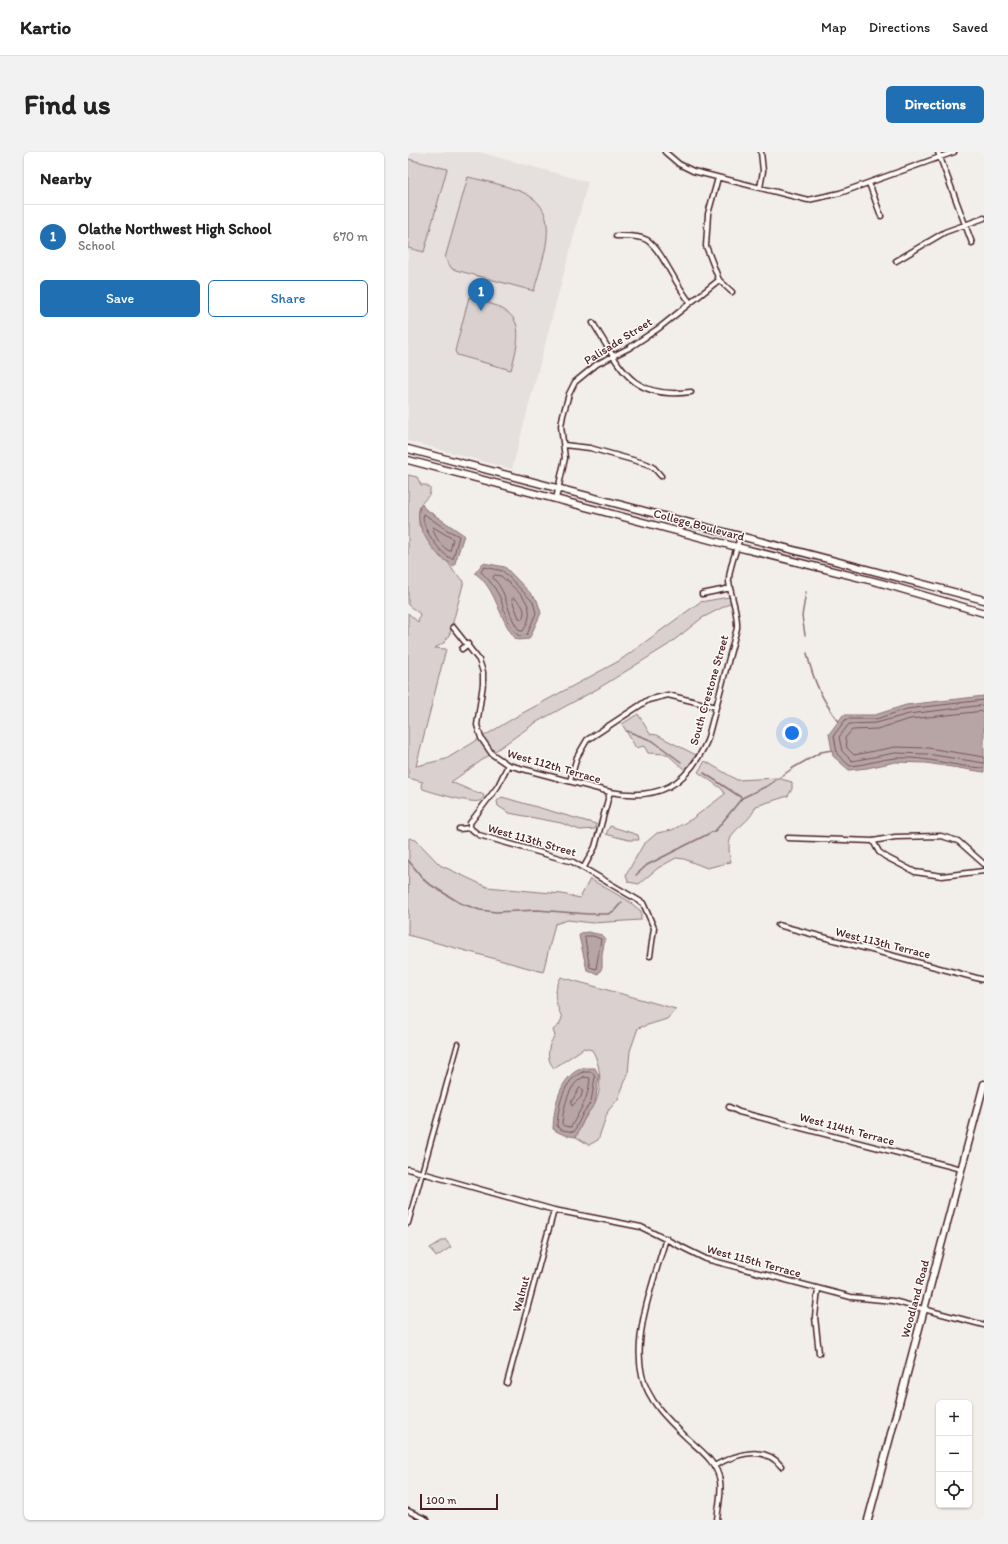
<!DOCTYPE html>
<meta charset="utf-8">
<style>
body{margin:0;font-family:Itim,sans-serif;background:#f2f2f2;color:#222}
.controls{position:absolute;right:12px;bottom:12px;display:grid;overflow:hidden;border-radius:6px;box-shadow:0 1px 3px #0004}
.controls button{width:36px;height:36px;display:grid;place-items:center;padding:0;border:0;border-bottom:1px solid #e0e0e0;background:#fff;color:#222;font:20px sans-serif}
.scale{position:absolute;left:12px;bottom:10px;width:78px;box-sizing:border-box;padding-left:4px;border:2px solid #4a1f2b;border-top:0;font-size:11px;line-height:14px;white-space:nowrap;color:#4a1f2b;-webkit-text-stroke:3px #fdfcf7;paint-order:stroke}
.you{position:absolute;left:384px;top:581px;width:14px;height:14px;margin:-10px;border:3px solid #fff;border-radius:50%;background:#1a73e8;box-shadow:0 0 0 6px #1a73e833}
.badge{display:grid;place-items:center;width:26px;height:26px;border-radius:50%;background:#1f6fb2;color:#fff;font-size:13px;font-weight:700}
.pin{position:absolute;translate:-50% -33px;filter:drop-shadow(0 1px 2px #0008)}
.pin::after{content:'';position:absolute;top:21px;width:14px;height:12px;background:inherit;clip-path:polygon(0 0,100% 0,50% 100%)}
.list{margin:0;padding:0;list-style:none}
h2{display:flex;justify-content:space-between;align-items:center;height:52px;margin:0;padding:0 16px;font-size:17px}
h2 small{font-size:13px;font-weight:400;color:#767676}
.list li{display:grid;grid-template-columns:26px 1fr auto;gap:12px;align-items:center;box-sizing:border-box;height:64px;padding:0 16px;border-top:1px solid #e0e0e0}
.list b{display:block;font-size:15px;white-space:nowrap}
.list p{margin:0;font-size:13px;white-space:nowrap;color:#767676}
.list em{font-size:13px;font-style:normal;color:#767676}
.actions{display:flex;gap:8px;padding:12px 16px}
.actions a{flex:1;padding:9px 0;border:1px solid #1f6fb2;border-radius:6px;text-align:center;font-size:14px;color:#1f6fb2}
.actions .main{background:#1f6fb2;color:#fff}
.icon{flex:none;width:22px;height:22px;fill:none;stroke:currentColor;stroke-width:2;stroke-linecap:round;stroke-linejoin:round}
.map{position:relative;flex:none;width:576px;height:1368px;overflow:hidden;border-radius:6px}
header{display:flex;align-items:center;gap:24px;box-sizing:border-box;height:56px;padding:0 20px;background:#fff;border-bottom:1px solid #e0e0e0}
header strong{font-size:19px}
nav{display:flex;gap:22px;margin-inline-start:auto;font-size:14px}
.intro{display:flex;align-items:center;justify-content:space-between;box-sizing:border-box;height:96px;padding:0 24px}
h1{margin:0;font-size:28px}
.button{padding:10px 18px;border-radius:6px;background:#1f6fb2;color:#fff;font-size:14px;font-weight:700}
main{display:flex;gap:24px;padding:0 24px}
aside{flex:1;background:#fff;border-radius:6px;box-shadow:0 1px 3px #0004}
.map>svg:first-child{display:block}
.built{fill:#e5dfdd}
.green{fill:#d9d0cf;stroke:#92787d}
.water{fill:#b7a5a6;stroke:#8b6f75}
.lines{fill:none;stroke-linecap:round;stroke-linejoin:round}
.shore{stroke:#76555c;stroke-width:1}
.stream{stroke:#8b6f75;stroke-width:1.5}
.minor-casing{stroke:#4a1f2b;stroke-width:7}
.secondary-casing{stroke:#4a1f2b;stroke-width:9}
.minor{stroke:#fdfcf7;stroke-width:4}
.secondary{stroke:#fdfcf7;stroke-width:6}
.labels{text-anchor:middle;stroke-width:3;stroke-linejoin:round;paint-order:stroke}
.street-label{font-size:12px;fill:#4a1f2b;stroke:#fdfcf7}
</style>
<header>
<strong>Kartio</strong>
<nav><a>Map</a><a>Directions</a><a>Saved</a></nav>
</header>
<div class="intro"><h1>Find us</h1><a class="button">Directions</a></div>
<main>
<aside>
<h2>Nearby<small></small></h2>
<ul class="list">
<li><span class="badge">1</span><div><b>Olathe Northwest High School</b><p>School</p></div><em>670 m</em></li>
</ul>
<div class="actions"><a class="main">Save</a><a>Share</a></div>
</aside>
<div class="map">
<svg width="576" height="1368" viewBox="0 0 576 1368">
<rect width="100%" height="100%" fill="#f2efeb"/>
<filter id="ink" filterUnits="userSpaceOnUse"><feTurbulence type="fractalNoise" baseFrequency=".025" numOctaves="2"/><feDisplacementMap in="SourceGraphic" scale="8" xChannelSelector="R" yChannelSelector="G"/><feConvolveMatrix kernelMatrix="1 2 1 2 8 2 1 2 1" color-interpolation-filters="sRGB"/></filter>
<g filter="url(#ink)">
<path class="built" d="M0 0H71L180 30 104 317 0 289Z"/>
<path class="green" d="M0 7 39 17 16 100 0 96Z
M60 25C77 29 97 33 114 40 157 58 134 106 126 139L44 117 37 106Z
M61 145C112 159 117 168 103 218L49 203 47 199Z
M0 323 9 325 13 333H18L22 336V342L12 353 11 359V373L32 405 40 410 46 420 56 429 42 481 37 490 27 496 38 497 8 614 38 607 111 563 211 509 292 450 321 445 323 451 294 466 260 493 191 536 127 571 43 630 69 641 75 642 76 645C75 646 73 649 71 649 65 652 23 640 15 637L13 632 15 630 0 626V461L10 470 12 462 0 453Z
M230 562 242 582 249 583 288 603 277 618 259 602 240 601 236 594 228 596 214 572Z
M297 609 329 628 369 626 384 630V637L380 644 348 654C338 680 314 673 323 710L299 716 276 707 268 706 250 716 231 732 220 730 218 723 235 693 249 681 264 678 284 667 317 642 314 637 290 620Z
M94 645 188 672 187 677 172 678 153 671 101 661 90 654 89 649Z
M202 674 230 683 231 688H221L201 683 198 682Z
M1 686 8 688 32 713 79 735 154 742 172 746 182 727 219 748 233 759V768L184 771 160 768 147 772 135 820 0 783Z
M153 825 268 857 259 867 230 876 222 899 220 922 210 947 200 959 190 988 181 993 168 985C171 978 174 970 179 963 181 959 184 956 186 953 195 938 193 912 184 898L176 896 146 916C138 908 139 893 147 884L145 878 151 873 154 866C147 848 144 843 153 825Z
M37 1087 43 1095 28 1105 22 1096Z"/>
<path class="water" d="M14 352 16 356 56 383 46 414C42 411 37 409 33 405 21 395 3 366 14 352Z
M75 411 97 415 129 448 133 461 121 487 109 488C90 468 90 438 67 421Z
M576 544V620L518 611 487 610 459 616 441 618 425 604 421 582 435 563H467L498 553Z
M180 780 194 783 197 787 194 802V816L190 822 179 818 171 784 173 781Z
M174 916H187L191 924 187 952 178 963 168 985C159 984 152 982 145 977 146 955 151 925 174 916Z"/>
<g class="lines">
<path class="shore" d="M16 362 39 378 51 384 45 407C34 405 10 372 16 362Z
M25 375 45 387 42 399C36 398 24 382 25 375Z
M77 415 95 419 125 450 128 461 119 483 111 484C100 474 97 461 93 448 89 438 81 427 73 420Z
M87 423 93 424C111 441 132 453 115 479H112C104 470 101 457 97 446 95 439 90 431 85 426Z
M106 446C114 452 119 458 114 467L111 466 104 448Z
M576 548 499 557 468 567H438L426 583 429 602 442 614C458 613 472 607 488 606 518 604 546 615 576 616
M576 553 501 562 468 571 441 572 431 585 434 599 444 609 487 601 519 602 576 611
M576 559 502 567 469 577 444 578 437 586 439 596 446 603 487 595 520 596 576 605
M177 784H185L193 787 188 817 182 815Z
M175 920H184L187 925 183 950 175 961 166 980 154 978 149 974C150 955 155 927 175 920Z
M176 925 182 926C181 946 172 958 163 975L156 974 154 972C155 957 161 930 176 925Z
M172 936 175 937 173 945 164 954 163 951Z"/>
<path class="stream" d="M397 483 394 464 398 440
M399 501C405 528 414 548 431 570
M219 579 245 589 273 610
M296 621 334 646
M0 708 18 730 52 751 72 758 88 760 129 758 180 762H200L206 759 214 750
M228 723 239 713 308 678 334 646 361 633 385 616 413 600 424 598"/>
<defs>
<path id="minor" d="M257 0 271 12 285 19 400 48 432 41 546 0
M530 0 564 91
M461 31 473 64
M352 36 355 19 353 0
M208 84C217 84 230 83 239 88 254 98 268 134 282 150
M488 109 537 80 576 66
M311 128 324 140
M185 171C213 216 222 248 283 240
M156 293 182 296 239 312 246 316 253 324
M148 347 157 306 153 274 155 263 161 242 167 230 189 212 221 196 251 176 311 128 298 94 300 62 310 26
M294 442 323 436
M45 475 71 508 75 520V532L69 573 73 586 84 602 100 613 202 640
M54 497 60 492
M162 629 169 605 179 588 240 548 260 543 308 555
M62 676 71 683 165 710 235 751 246 776 242 804
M62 676V671L90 634 100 613
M51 677 62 676
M380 686 465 689 487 685 533 684 550 689 576 712
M465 689 471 700 478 705 507 720 534 724 576 719
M176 715 187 695 202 640C251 649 279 633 299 589L329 476C330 459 323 446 321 430 320 416 329 398 332 385
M370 773 576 828
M321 955 331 960 553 1017
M0 1017 146 1058 233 1075 298 1107 443 1145 485 1149 576 1173
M0 1071 50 892
M258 1086C247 1126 224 1182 234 1223 240 1249 260 1268 279 1286 292 1298 309 1310 312 1329 314 1341 310 1356 309 1368
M410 1137 407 1165 411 1201
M99 1231 146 1058
M306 1314C326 1303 356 1292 373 1314
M0 1359 19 1368"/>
<path id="secondary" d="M0 297 576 448
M0 308 329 395 473 431 576 461
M460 1368 576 932"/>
</defs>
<use href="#minor" class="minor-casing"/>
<use href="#secondary" class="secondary-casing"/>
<use href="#minor" class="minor"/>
<use href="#secondary" class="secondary"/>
</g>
</g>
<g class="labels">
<g class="street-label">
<text transform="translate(210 189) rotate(-32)" y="4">Palisade Street</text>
<text transform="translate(291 373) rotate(15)" y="4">College Boulevard</text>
<text transform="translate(301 538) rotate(-74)" y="4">South Crestone Street</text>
<text transform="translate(146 614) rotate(16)" y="4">West 112th Terrace</text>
<text transform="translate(124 688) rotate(16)" y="4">West 113th Street</text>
<text transform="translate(475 791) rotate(14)" y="4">West 113th Terrace</text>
<text transform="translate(439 977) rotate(15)" y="4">West 114th Terrace</text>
<text transform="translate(346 1109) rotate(15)" y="4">West 115th Terrace</text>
<text transform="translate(113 1142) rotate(-75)" y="4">Walnut</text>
<text transform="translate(507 1147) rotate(-75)" y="4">Woodland Road</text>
</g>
</g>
</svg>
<div class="controls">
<button>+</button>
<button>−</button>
<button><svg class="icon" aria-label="locate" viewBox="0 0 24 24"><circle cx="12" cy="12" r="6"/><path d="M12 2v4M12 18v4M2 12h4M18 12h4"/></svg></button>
</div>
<div class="scale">100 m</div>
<div class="you"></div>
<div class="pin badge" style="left:73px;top:159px">1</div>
</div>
</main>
